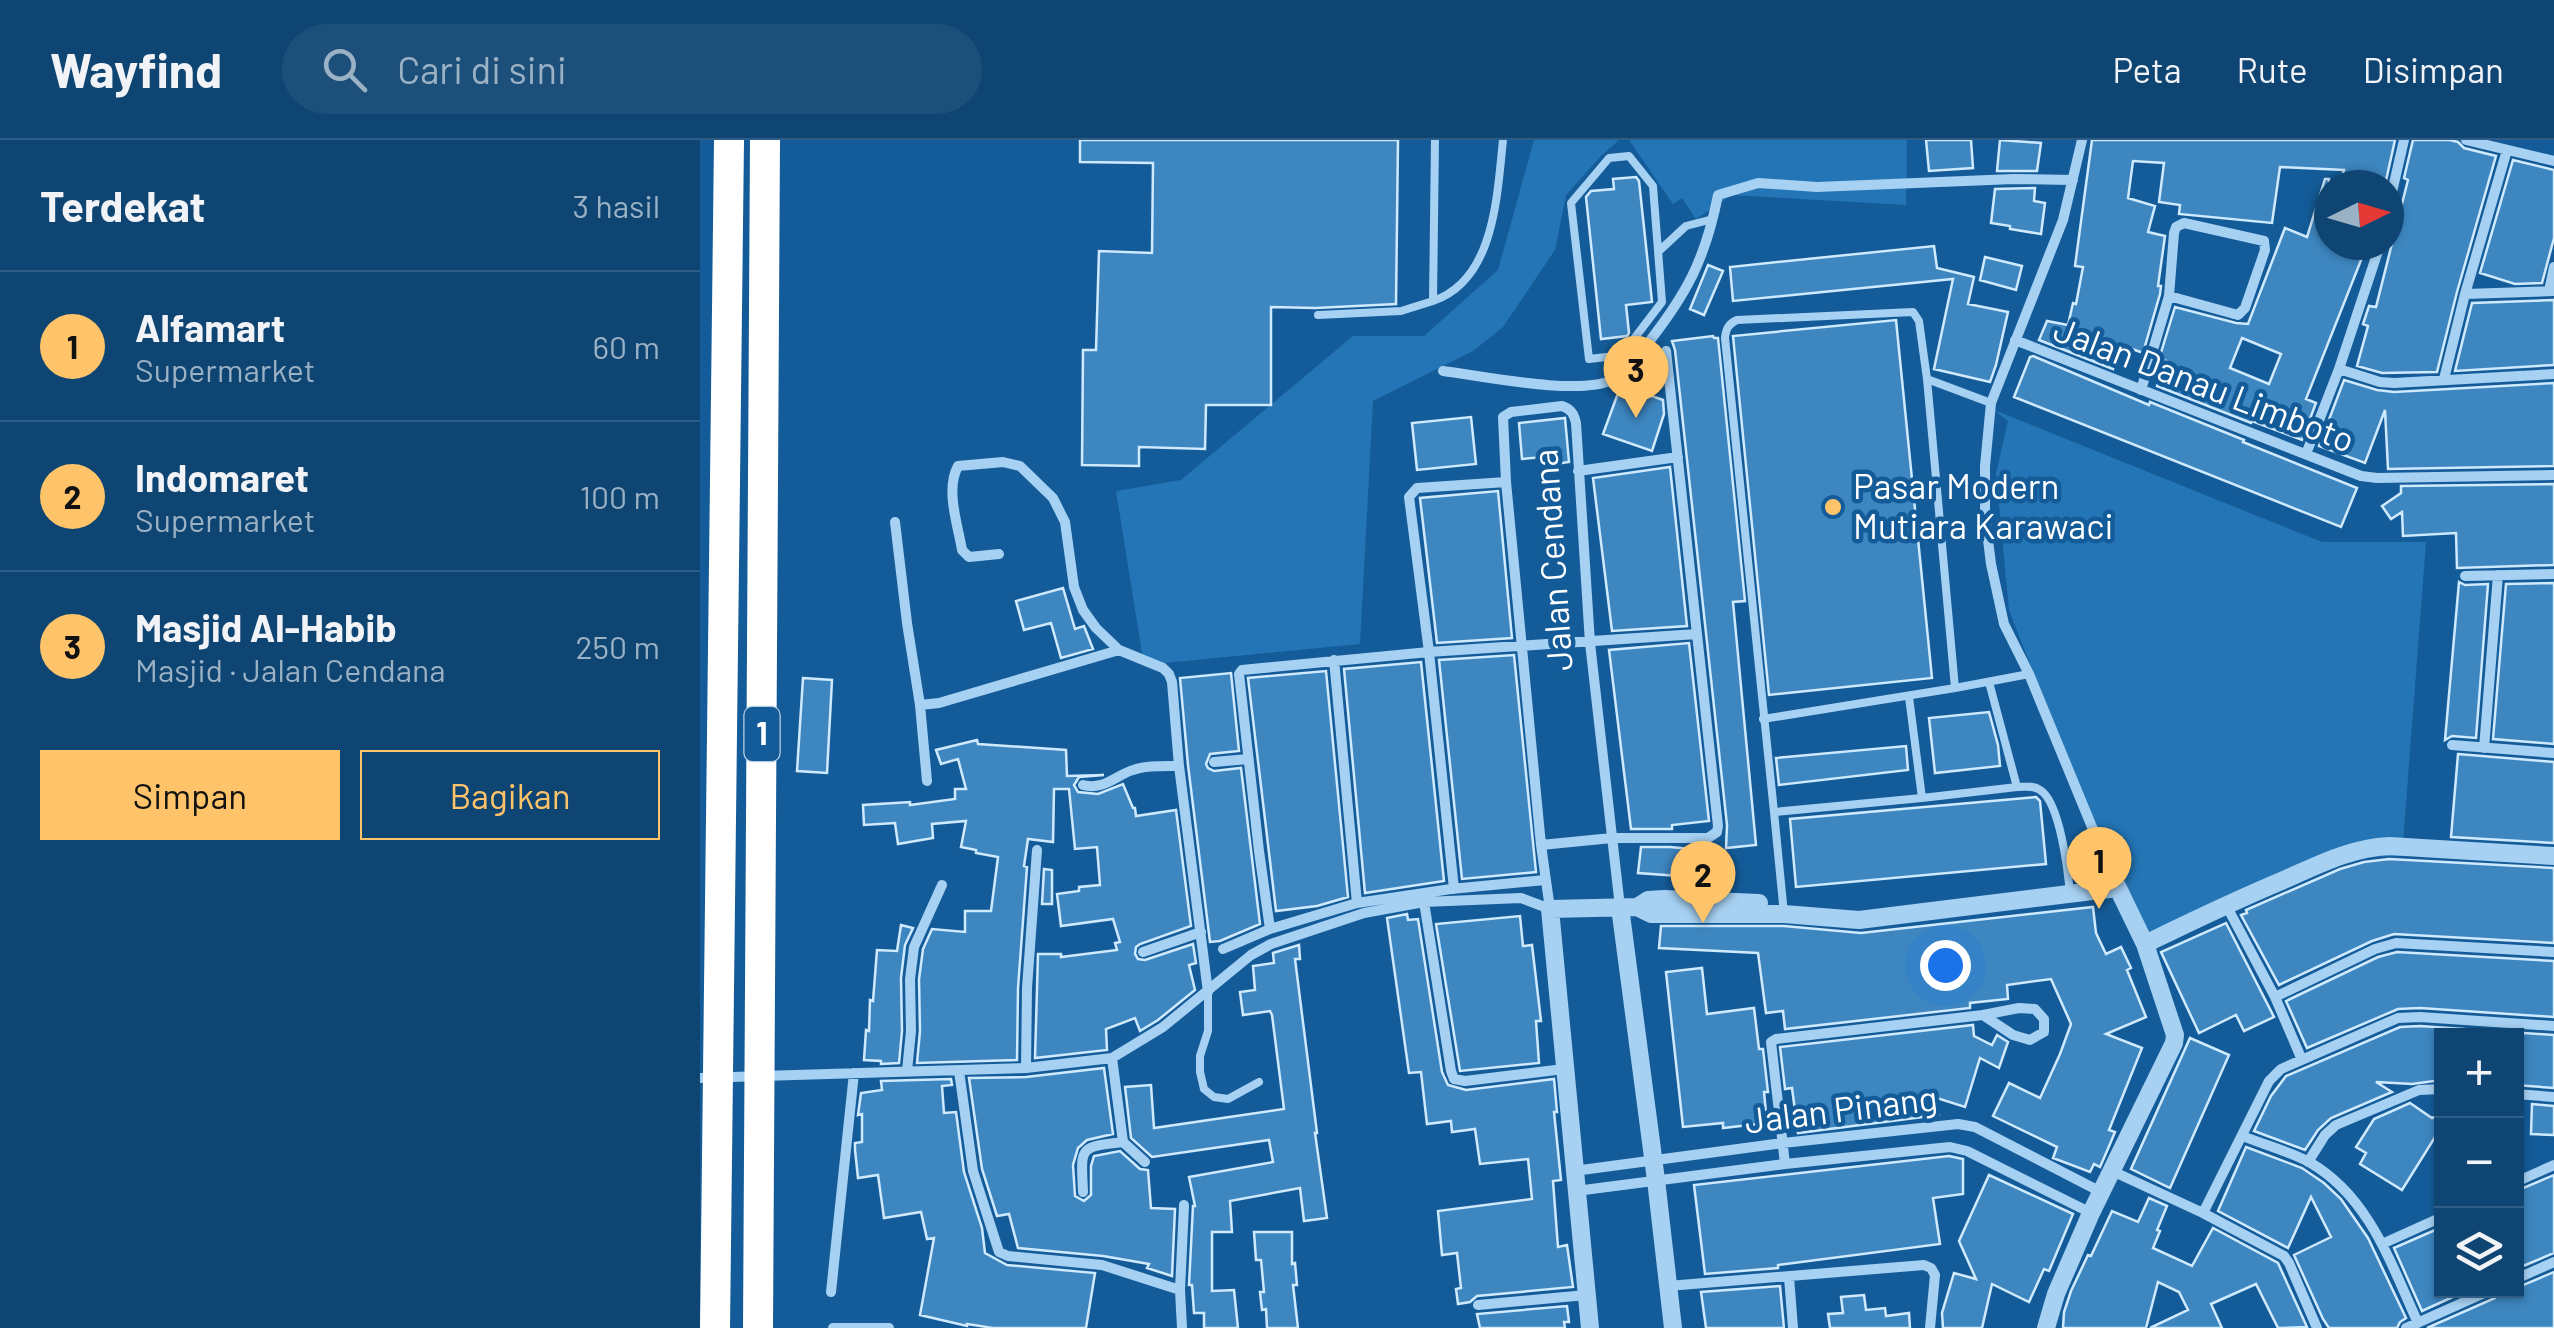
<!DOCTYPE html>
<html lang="id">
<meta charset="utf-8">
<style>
body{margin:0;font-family:Barlow,sans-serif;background:#1d4f7b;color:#f1f3f6}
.controls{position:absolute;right:30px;bottom:30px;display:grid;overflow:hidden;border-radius:0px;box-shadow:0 2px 8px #0004}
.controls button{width:90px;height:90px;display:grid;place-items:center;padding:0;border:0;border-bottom:2px solid #2f5d85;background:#0f4573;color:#f1f3f6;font:50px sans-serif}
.compass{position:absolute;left:1614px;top:30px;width:90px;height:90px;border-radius:50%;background:#0f4573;box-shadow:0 2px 8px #0004;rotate:85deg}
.you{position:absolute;left:1245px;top:825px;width:35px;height:35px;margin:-25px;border:8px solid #fff;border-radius:50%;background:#1a73e8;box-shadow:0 0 0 15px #1a73e833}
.badge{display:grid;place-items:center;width:65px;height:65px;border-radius:50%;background:#ffc469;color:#111;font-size:32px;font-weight:700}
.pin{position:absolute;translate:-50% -82px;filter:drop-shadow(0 2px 5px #0008)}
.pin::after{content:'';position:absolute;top:52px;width:35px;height:30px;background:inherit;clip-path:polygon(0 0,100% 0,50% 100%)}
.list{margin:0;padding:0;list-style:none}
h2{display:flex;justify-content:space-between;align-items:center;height:130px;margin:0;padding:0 40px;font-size:42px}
h2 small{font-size:32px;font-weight:400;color:#9bb1c4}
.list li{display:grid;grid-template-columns:65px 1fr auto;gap:30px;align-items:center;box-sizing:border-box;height:150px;padding:0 40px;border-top:2px solid #2f5d85}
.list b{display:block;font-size:38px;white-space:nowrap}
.list p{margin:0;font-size:32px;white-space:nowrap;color:#9bb1c4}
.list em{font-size:32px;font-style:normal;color:#9bb1c4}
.actions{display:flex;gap:20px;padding:30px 40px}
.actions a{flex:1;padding:22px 0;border:2px solid #ffc469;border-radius:0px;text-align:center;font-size:35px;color:#ffc469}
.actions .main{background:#ffc469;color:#111}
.icon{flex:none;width:55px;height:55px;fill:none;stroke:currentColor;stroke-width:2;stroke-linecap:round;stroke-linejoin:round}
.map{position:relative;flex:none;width:1854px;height:1188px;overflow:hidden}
header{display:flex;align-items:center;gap:60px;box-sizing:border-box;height:140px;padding:0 50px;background:#0f4573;border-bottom:2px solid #2f5d85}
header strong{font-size:48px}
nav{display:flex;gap:55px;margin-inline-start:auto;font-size:35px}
.search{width:700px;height:90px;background:#1d4f7b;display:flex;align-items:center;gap:25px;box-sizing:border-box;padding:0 35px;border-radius:55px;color:#9bb1c4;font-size:38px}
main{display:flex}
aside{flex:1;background:#0f4573}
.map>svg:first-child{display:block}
.green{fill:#2375b5}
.building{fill:#3d86c0;stroke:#cfe9fd;stroke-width:2.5;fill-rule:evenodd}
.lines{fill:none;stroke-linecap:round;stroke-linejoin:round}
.service{stroke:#a7d1f3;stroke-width:8}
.minor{stroke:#a7d1f3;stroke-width:10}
.tertiary{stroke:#a7d1f3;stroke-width:18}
.motorway{stroke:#fff;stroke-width:30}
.poi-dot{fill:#ffc469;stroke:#145c99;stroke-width:4}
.labels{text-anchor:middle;stroke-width:9;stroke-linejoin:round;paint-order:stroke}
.shield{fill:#145c99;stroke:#b8cee0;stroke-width:2.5}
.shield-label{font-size:32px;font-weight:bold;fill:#fff}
.street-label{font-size:35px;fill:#fff;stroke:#145c99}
.poi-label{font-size:35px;fill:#fff;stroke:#145c99;text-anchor:start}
</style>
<header>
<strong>Wayfind</strong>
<div class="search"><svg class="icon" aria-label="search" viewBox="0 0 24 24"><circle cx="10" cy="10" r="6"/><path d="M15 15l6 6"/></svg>Cari di sini</div>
<nav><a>Peta</a><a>Rute</a><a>Disimpan</a></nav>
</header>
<main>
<aside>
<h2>Terdekat<small>3 hasil</small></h2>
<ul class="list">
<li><span class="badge">1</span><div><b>Alfamart</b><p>Supermarket</p></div><em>60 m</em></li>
<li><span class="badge">2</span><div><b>Indomaret</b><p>Supermarket</p></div><em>100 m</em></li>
<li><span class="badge">3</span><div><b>Masjid Al-Habib</b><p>Masjid · Jalan Cendana</p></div><em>250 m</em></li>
</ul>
<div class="actions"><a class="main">Simpan</a><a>Bagikan</a></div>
</aside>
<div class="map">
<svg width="1854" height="1188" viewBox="0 0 1854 1188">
<rect width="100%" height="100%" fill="#145c99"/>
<path class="green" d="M834 0H919L901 16 866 55 855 110 803 187 773 211 673 261 660 504 444 525 416 351 481 340 653 196H724L798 130Z
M929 0H1207L1206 65 1032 55 996 79 982 58 973 64Z
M1294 270 1622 402H1726L1702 716 1625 718 1441 810 1309 470 1296 334 1308 281Z"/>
<path class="building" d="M380 0H698L696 164 616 168 571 167V265H506L505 309 439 307V326L382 325 383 210H396L399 111 452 113 453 23 380 22Z
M1226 0H1271L1273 28 1229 31Z
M1300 0 1341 3 1337 31H1297Z
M1392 0H1695L1685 45H1640L1644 30 1580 27 1572 83 1479 74 1480 65 1459 62 1464 23 1433 21 1428 58 1455 66 1448 92 1465 96 1458 146H1461L1460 154 1443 213 1422 205 1413 229 1339 200 1347 181 1368 185 1373 163 1376 164 1383 127 1375 126Z
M1713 0H1750L1758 2 1764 8 1796 16 1757 152 1737 232 1682 233 1657 226 1668 186 1663 184 1669 166 1676 167 1708 40 1704 38Z
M1813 20 1854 30V98L1842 143 1815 144 1780 133Z
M936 37 939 41 952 162 926 165 929 193 927 196 901 199 886 57 891 51 914 49 913 39Z
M1625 39H1629V105H1667L1606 259 1616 263 1602 300 1552 281 1551 283 1457 246 1467 221 1459 219 1475 167 1536 183 1548 184 1585 88 1607 97ZM1542 198 1581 214 1569 244 1530 228Z
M1335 48 1334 61 1345 63 1341 94 1310 89V86L1291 83 1295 49Z
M1234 106 1237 128 1274 137 1268 164 1308 172 1296 225 1290 242 1234 229 1253 139 1033 161 1030 127Z
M1285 117 1322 126 1316 150 1280 140Z
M1008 125 1023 131 1004 175 990 169Z
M1854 160V225L1755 231 1772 163Z
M1196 180 1232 538 1069 555 1033 196Z
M1013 196 1014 198H1018L1045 461 1033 462 1056 705 1026 708 1027 685 975 210 972 201Z
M1333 216 1449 265 1450 262 1544 300 1543 302 1657 348 1641 387 1314 257 1330 217Z
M1644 240 1677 250 1694 252 1854 243V326L1688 329 1685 270 1665 323 1619 306Z
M921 245 963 260 964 274 952 311 903 294Z
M771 277 776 324 717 330 712 283Z
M865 278 869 322 855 324 854 316 822 319 819 283Z
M970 327 987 486 912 491 893 338Z
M1854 344V425L1757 428 1756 393 1703 396 1702 372 1691 379 1682 366 1701 353V346Z
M798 351 812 498 737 503 720 358Z
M1759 442 1765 445 1788 444 1776 598 1752 596 1745 600Z
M1854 443V604L1793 599 1806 444Z
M363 448 375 489 384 486 393 509 361 518 351 483 324 490 316 461Z
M989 503 1009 681 972 685V689H931L909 510Z
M814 515 836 732 762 739 739 520Z
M721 522 744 741 665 753 644 529Z
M626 531 648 757 617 766 576 771 548 538Z
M531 533 539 611 510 614 506 624 508 628 514 631 541 628 560 784 520 801 510 802 488 625 480 538Z
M103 538 132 540 127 633 97 631Z
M1289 572 1298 605 1300 626 1235 633 1229 578Z
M277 600 278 604 366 610 367 636 404 635 379 637 374 645 378 652 398 654 423 644 433 668H435L436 676 476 670 491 786 440 804 436 807 435 814 438 819 445 820 493 804 496 823 489 825 495 850 458 880 440 891 435 878 406 889 407 910 335 918 338 814H361V817L417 810 415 803 420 802 413 779 361 786 357 754 379 751V747L400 745 397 707 375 709 369 649H354L353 702 328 699 324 726 327 727 318 848 317 920 217 923 220 891 219 839 223 809 232 789 265 792V771H291L298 717 276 713V710L261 707 266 681 232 684 233 698 198 704 195 683 164 685 163 665 210 662V665L255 659V649H266L258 619 241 624 236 610Z
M1206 606 1208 630 1079 645 1076 618Z
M1758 614 1854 622V703L1751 697Z
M1336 657 1340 661 1346 724 1096 747 1090 679Z
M941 707H970L1022 712 1020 739 938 733Z
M1689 719 1854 728V803L1694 794 1672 801 1579 845 1541 775 1547 773 1546 770 1640 729 1664 722Z
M344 729 352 730V764H342Z
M1393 767 1396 793 1406 814 1421 807 1431 828 1427 830 1446 877 1406 894 1442 908 1409 990 1415 992 1407 1011 1400 1027 1394 1024 1390 1032 1353 1018 1357 1007 1293 976 1309 943 1340 958 1360 914 1371 884 1351 839 1307 845 1308 859 1270 863V868L1085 889 1083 871 1066 873 1058 813 959 808 961 786H1084L1161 793Z
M707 774 708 780 718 779 742 932 748 945 766 950 854 939 857 972H854L861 1040 853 1041 858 1107 867 1105 873 1147 777 1156 770 1162 758 1164 756 1149 761 1148 757 1113 742 1115 738 1071 832 1059 828 1019 780 1024 775 989 752 992 751 981 727 984 721 932 709 933 687 778Z
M820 776 823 806 832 805 841 881H836L839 923 760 931 736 784Z
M1526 783 1574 877 1544 891 1536 875 1499 893 1461 812Z
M201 785 213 788 205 805 201 838 202 891 199 923 181 924V921L164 920 166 890 169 891 170 860 173 861 177 810 197 811Z
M599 805 600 819H595L617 993H615L627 1078 604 1081 600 1048 530 1061 532 1092H512V1151L534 1150 538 1188H504V1173H494L492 1145H489L493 1066H495L489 1037 573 1022 569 1000 452 1017 431 998 425 947 451 945 454 988 584 969 572 875 570 871 543 875 540 852 555 850 553 826 574 823 573 813Z
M1697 812 1854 821V877L1720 868 1698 869 1607 908 1586 861 1678 817Z
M1002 828 1007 874 1054 868 1059 909H1063L1068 952H1064L1067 983 1023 988V983L983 987 966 832Z
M1273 885 1274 896 1292 905 1297 895 1308 902 1299 928 1280 918 1265 967 1237 958 1239 975 1098 993 1092 948 1085 949 1080 907Z
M1720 886 1854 895V948L1816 945V896H1742V940L1712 944 1676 942 1692 952 1631 978 1618 990 1605 1010 1554 991 1571 956 1586 936 1700 887Z
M1490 898 1529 915 1470 1048 1431 1029Z
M404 928 413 994 387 1000 378 1008 373 1025 375 1056 384 1061 391 1055V1026L394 1016 420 1011 440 1029 448 1030 451 1068 475 1069 472 1136 447 1128 449 1124 403 1116 318 1108 309 1074 297 1076 282 1029 269 938 326 937Z
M251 939 252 945 242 946 244 973 256 972 264 1032 282 1088 285 1113 307 1125 395 1133 386 1188H293L267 1184V1186L220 1175 234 1098 227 1099 221 1072 184 1078 178 1035 158 1038 155 1010V1003L162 1002V974L158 975 161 953 182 950 181 941Z
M1710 963 1732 978 1742 974V986L1702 1050 1660 1024 1666 1013 1656 1007 1674 979Z
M1832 964 1854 966V995L1831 994Z
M1546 1007 1602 1028 1624 1043 1641 1059 1668 1098 1706 1178 1700 1182 1697 1188H1629L1623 1179 1594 1115 1631 1097 1611 1057 1588 1108 1518 1071Z
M1249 1016 1263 1019V1054L1233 1058 1240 1104 1078 1125V1128L1005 1134 994 1045Z
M1289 1035 1373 1074 1349 1131 1344 1129 1329 1162 1292 1144 1282 1188H1243L1242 1173 1254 1133 1276 1139 1259 1101Z
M1854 1035V1113L1816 1129V1051Z
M1449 1058 1467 1066 1457 1090 1460 1091 1453 1108 1492 1126 1513 1088 1578 1123 1607 1187 1578 1188 1556 1144 1511 1164 1522 1188H1450L1488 1170 1479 1152 1458 1142 1446 1188H1363L1364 1172 1371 1151 1388 1115 1391 1116 1412 1071 1438 1082Z
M1742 1087V1150H1768L1722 1171 1694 1108Z
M554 1092H592V1124L595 1123 597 1145H593L598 1188H567L566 1169 562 1170 560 1152H564L561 1120H556Z
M1854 1132V1188H1727L1795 1158 1800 1150H1816V1148Z
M1080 1146 1084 1188H1006L1001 1152Z
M1164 1155 1166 1170 1185 1168 1186 1176 1209 1173 1210 1188H1130L1128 1174 1143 1173 1141 1157Z
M867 1166 869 1182H864L865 1188H780L777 1174Z"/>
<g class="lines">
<path class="service" d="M929 16 953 46 962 162 930 204 915 216 889 219 871 63 909 18Z
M959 111 986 86 1013 79
M733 161C795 140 797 55 803 0
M618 175 701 171 733 161 735 0
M1227 239 1291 263
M1289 542 1317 647
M1255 548 1329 534
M1209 557 1222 658 1317 647C1325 647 1333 645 1340 650 1360 662 1368 731 1370 754
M1063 579 1255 548 1227 239 1219 181 1213 172 1037 180C1028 184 1026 189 1025 198L1074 672 1222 658
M1074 672 1084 774
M508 852V891L500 916V932L504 949 514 957 528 959 559 942"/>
<path class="minor" d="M1382 0 1363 80 1291 263 1285 326V376L1291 424 1304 484 1329 534 1413 738
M1766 0 1854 21
M1689 65 1704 0
M1849 151 1854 127
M1765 154 1854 151
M1315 200 1661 336 1677 338 1854 335
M1639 229 1680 242 1694 243 1854 234
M743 231C783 236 878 256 912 240 926 234 936 219 945 207 986 155 1005 121 1018 55L1058 43 1117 47 1314 39 1373 40
M1744 239 1765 154 1807 10
M1441 250 1469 156 1474 93 1476 87 1484 83 1564 101 1565 110 1545 168 1538 175 1469 156
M1606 314 1639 229 1680 105
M878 331 978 317
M195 382 207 483 220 565 239 563 419 510
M299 414 269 417 262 410C258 385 245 350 258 326L303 322 320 326 353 358 365 382 374 447 383 470 396 488 419 510 463 528 469 534 472 542 479 626 508 852
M1765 436 1854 434
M634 520 657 763
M220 565 227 641
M1752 605 1854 613
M1784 608 1798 435
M514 622 548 619
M383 645C402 650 413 638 430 631 445 625 463 626 479 626
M841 705 912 698H1008L1017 692 1018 686 966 211
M754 749 729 512 709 357 717 348 806 342
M724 762 751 931 754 939 765 941 864 929
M1526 765 1575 857 1602 920
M570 789 657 763 751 749 845 740
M523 809 570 789 559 711 539 534 542 530 729 512 997 494
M443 812 501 792
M1575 857 1675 809 1696 803 1854 812
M412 918 463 887 551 815 571 804 664 773 724 762 821 758 850 769 841 705 806 342 803 277 811 272 862 266C871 269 874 274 876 283L890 503 920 767
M326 928 327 848 337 710
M207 931 211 891 210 839 214 807 242 745
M259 931 273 1031 299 1112 308 1116 402 1125 480 1150
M0 938 326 928 412 918 423 1002 445 1022
M1816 954 1854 957
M1543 996C1564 1005 1589 1011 1609 1022 1669 1056 1691 1124 1718 1183
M1608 1022 1625 995 1636 985 1719 950 1742 949
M1085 1024 1071 902 1076 899 1283 875 1319 868 1335 869 1344 879V892L1330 900 1313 895 1283 875
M1410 1030 1503 1073 1584 1116 1589 1123 1617 1188
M874 1031 1083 1003 1258 984 1275 987 1401 1052
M1816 1042 1854 1025
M876 1051 1085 1024 1250 1007 1267 1011 1391 1073
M383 1052C381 1007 378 1007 423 1002
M1503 1073 1569 941 1581 929 1698 878 1720 877 1854 886
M1682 1104 1742 1077
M1089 1137 1093 1188
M1816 1139 1854 1122
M968 1146 1224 1125 1231 1128 1235 1135 1230 1188
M131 1152 154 933
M778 1165 886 1155
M133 1188H189
M482 1188 480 1150 484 1065
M1706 1188 1791 1150"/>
<path class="tertiary" d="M920 767 956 1040 973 1188
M937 767 948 760 964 759 1059 763
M1445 804C1492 781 1538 759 1586 739 1620 724 1651 708 1689 706L1854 716
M890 1188 850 769 937 767 951 774H1084L1159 780 1417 748
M1346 1188 1356 1154 1391 1073 1474 903 1475 895 1445 804 1413 738"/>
<path class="motorway" d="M15 1188 29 0
M58 1188 65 0"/>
</g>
<circle class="poi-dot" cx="1133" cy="367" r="10"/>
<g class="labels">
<rect class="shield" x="44.5" y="567" width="35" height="54" rx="8"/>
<g class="shield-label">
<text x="62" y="605">1</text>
</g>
<g class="street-label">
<text transform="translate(1504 245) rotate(21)" y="12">Jalan Danau Limboto</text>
<text transform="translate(853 420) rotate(-94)" y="12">Jalan Cendana</text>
<text transform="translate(1141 970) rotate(-7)" y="12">Jalan Pinang</text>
</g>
<g class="poi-label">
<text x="1153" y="359">Pasar Modern<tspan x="1153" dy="40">Mutiara Karawaci</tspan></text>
</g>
</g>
</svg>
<div class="controls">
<button>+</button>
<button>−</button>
<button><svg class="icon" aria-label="layers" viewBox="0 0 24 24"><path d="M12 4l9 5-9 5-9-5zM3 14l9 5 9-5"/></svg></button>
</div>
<svg class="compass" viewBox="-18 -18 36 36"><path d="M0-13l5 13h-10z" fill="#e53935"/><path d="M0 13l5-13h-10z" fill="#9bb1c4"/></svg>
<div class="you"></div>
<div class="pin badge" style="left:1399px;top:769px">1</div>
<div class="pin badge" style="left:1003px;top:783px">2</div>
<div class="pin badge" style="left:936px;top:278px">3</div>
</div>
</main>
